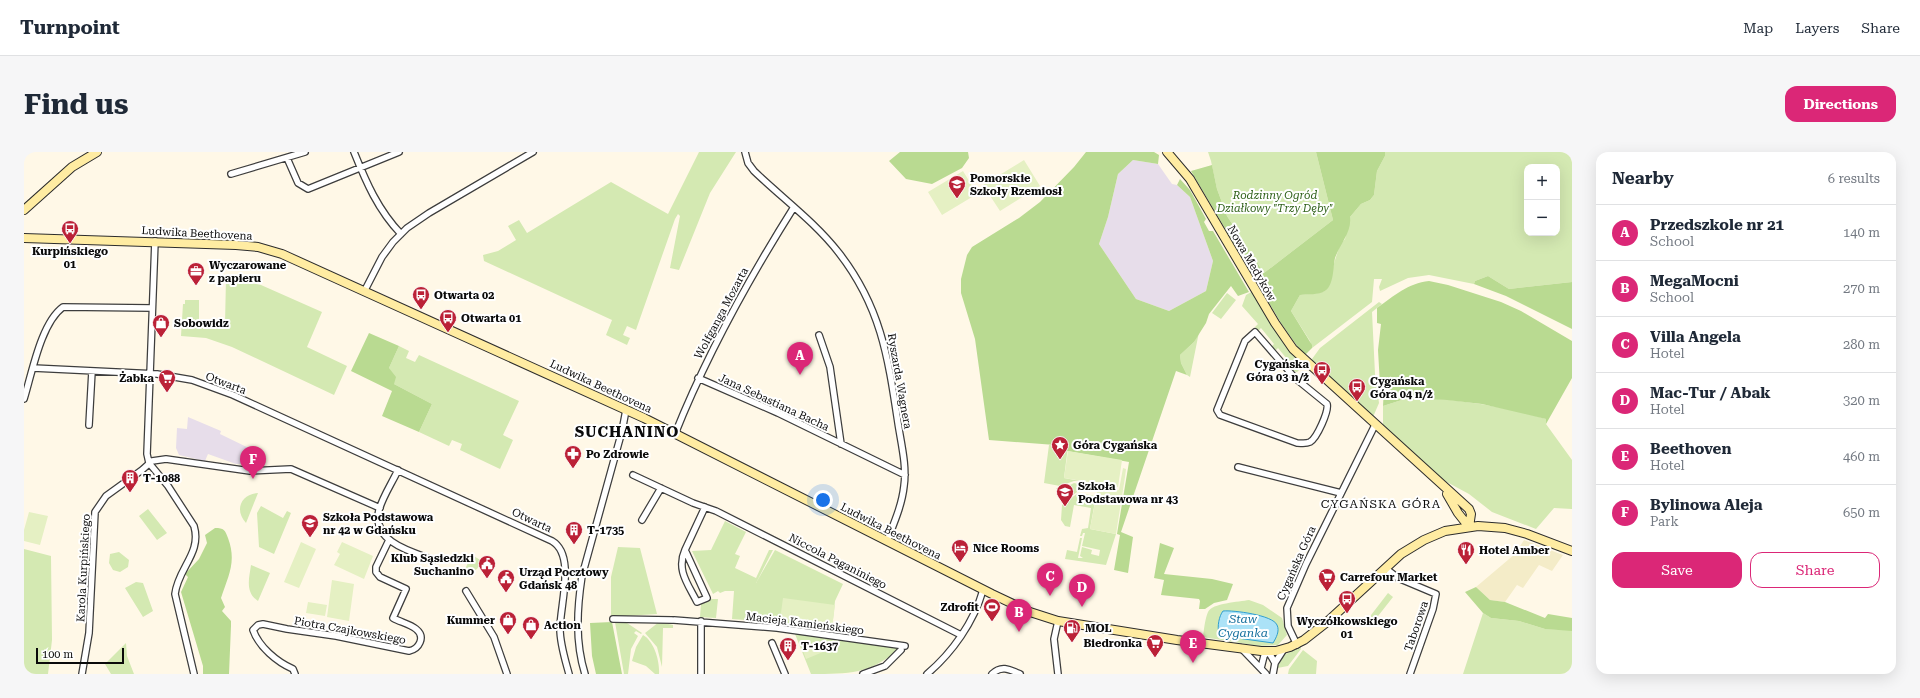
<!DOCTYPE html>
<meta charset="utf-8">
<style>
body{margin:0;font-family:"Roboto Serif",serif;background:#f6f6f7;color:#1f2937}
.controls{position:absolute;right:12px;top:12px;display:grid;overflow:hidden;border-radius:8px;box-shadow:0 4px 16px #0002}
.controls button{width:36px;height:36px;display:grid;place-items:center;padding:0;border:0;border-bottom:1px solid #e0e1e3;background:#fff;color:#1f2937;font:20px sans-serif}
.scale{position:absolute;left:12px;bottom:10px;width:88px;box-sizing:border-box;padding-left:4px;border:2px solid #0a0a0a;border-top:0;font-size:11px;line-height:14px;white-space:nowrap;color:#0a0a0a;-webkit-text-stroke:3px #fff;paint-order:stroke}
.you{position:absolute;left:799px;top:348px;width:14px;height:14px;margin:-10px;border:3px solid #fff;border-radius:50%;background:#1a73e8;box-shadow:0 0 0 6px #1a73e833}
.badge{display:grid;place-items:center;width:26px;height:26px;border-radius:50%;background:#db2777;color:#fff;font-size:13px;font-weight:700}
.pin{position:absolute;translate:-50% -33px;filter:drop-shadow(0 1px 2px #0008)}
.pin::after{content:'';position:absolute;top:21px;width:14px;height:12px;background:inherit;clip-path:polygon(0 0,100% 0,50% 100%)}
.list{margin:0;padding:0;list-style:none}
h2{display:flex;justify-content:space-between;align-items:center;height:52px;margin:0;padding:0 16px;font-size:17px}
h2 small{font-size:13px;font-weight:400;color:#747a83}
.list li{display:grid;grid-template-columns:26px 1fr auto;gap:12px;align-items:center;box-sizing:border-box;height:56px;padding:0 16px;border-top:1px solid #e0e1e3}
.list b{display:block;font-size:15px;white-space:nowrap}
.list p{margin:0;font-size:13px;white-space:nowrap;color:#747a83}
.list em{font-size:13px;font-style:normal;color:#747a83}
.actions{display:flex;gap:8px;padding:12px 16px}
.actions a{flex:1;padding:9px 0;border:1px solid #db2777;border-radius:12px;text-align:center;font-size:14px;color:#db2777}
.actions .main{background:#db2777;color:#fff}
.map{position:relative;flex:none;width:1548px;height:522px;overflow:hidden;border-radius:12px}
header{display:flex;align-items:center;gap:24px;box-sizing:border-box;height:56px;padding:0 20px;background:#fff;border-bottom:1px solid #e0e1e3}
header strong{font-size:19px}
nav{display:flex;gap:22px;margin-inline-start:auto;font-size:14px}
.intro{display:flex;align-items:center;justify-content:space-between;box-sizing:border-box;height:96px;padding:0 24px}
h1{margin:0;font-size:28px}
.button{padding:10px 18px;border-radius:12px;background:#db2777;color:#fff;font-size:14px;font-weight:700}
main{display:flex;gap:24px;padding:0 24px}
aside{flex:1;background:#fff;border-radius:12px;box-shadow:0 4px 16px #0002}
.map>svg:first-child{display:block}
.industrial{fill:#e7ddea}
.farmland{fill:#f4ecc8}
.green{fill:#d4e9b2;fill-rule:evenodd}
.forest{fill:#b9da91}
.pitch{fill:#e5f0c3}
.water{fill:#abe2f7;stroke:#319fcf}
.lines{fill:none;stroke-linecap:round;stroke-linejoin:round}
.street-casing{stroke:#3d3d3d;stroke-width:8}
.secondary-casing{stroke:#2c2c2c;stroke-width:10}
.street{stroke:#fff;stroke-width:5.5}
.secondary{stroke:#ffeca2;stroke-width:8}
.labels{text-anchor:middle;stroke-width:4;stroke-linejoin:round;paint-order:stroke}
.poi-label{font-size:11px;font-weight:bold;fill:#0a0a0a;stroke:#fff;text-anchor:start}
.park-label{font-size:11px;font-style:italic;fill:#30621b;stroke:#fff}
.street-label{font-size:11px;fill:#0a0a0a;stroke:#fff}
.neighbourhood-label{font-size:12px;letter-spacing:1px;fill:#0a0a0a;stroke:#fff}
.water-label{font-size:12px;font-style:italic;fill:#136e9c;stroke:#fff}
.district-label{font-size:15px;font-weight:bold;letter-spacing:1px;fill:#0a0a0a;stroke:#fff}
</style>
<header>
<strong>Turnpoint</strong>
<nav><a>Map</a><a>Layers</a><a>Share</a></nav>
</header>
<div class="intro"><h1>Find us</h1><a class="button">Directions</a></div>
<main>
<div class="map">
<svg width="1548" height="522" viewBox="0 0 1548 522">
<rect width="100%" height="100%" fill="#fff8e7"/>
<path class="industrial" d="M1109 8 1134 12 1148 32 1153 33 1166 45 1189 109 1182 139 1145 159 1112 147 1075 92 1084 65 1094 22Z
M164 265 197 279 196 282 231 299 227 312H212L184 302 181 309 155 303 152 296 153 276 163 277Z"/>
<path class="farmland" d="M1500 388 1539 403 1528 419 1515 413 1499 436 1493 433 1481 450 1466 448 1452 435 1491 402Z"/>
<path class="green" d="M675 0H712L686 41 655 118 646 116 656 64 654 62 651 67 613 175 612 178 603 174 599 183 606 186 603 193 582 183 588 168 460 109 459 103 474 99 492 88 484 74 495 68 503 81 587 30 644 62Z
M1184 0H1292L1309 68 1240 121 1203 64 1193 37 1187 9Z
M1361 0H1548V130L1485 137 1464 124 1451 129 1450 132 1405 123 1384 126 1356 139 1355 135 1358 127H1350L1348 150 1288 196 1286 189 1267 159 1276 143 1294 141 1301 139 1304 135 1311 108 1316 93 1321 87 1326 65 1337 52 1346 48 1350 43 1353 19 1361 4ZM1503 15H1533V81H1503Z
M202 126 237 133 298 160 283 195 323 214 310 243 208 195 182 186 157 184 159 152H161V148H175V171L201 172Z
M1229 139 1255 184 1276 211V217L1273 220 1269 219 1265 215 1267 212 1254 196 1251 199 1247 195 1250 192 1237 176 1234 179 1231 175 1234 172 1218 154 1222 143Z
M1203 141 1212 148 1197 167 1188 161Z
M1355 150 1358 152 1348 160 1351 222 1355 251 1349 265 1289 212 1288 207 1296 196Z
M1175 180 1166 225 1163 223 1157 211 1156 203 1170 190Z
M375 194 385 199 382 206 391 210 395 203 495 249 479 283 489 288 476 317 436 298 438 292 428 288 425 294 395 280 408 252 370 232 365 216Z
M1384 246C1431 246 1477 254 1522 267V272L1548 308V357L1530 356 1512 377 1468 360 1445 342 1419 328 1359 274V254Z
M1025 293 1044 294 1040 326 1056 329H1050L1036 334 1020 331Z
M1050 331 1054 332 1053 340 1038 351 1035 340 1032 336H1040Z
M234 341 222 371C210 358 217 342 234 341Z
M1054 341 1072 344 1066 377 1092 382 1082 413 1041 407 1043 398 1053 400 1056 386H1058L1054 406H1059L1056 404 1058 395 1068 398 1067 402 1075 404 1076 398 1058 394 1061 381H1059L1058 384H1056L1058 377 1064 376 1067 356 1050 353 1046 375 1041 374 1037 368 1038 353Z
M237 354 259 366 263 359 267 361 250 402 235 395 233 361Z
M124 357 143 381 133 388 115 364Z
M701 369 722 380 711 402 716 404 711 416 732 426 745 398H749L732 431 751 398 819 432 811 449 807 486 874 495 875 497C846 522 825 522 787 522L771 482 748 479V470L708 467 710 439H701L696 441 694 439 689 442 668 399 687 398Z
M594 395 616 396 633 462 587 465V425Z
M0 397 27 404 28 488 24 522H0Z
M95 400 105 408 104 415 96 420 89 418 85 411 86 402Z
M448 403 458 409 453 417 442 423 439 421Z
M227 413 246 421 234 449C221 440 225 427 227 413Z
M112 430 119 431 129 459 119 465 101 436Z
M1364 441 1369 445 1347 473 1344 467Z
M687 447H694L692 466 676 465 677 452 686 449Z
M1225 448 1239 453 1258 466 1263 483 1254 493 1235 494 1179 485C1180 477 1181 467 1184 460 1188 451 1215 450 1225 448Z
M1459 461 1467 466 1495 469 1521 477 1548 478V522H1439Z
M591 470 603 471 618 481 617 482 612 479 610 481 614 484 607 497 604 522H600Z
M635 470 649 473V476H639L638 515 633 495 621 481Z
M619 483C630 489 636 509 635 522H631L622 514 608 509 612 495Z
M102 491 103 504 110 522H87L81 512Z
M1276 495 1277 497 1264 514 1253 516 1260 503Z
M1279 498 1293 509 1292 522H1264L1265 517Z"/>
<path class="forest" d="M876 0H944L945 6 938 16 908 32 882 27 865 9Z
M1062 0H1130L1135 3 1134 12 1109 8 1094 22 1084 65 1075 92 1112 147 1145 159 1182 139 1189 109 1166 45 1153 33 1156 27 1166 38 1182 67 1180 70 1185 79H1189L1225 140 1214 144 1207 134 1185 162 1182 171 1170 190 1156 203 1157 211 1163 223 1152 219 1097 380 1109 385 1104 421 1090 418 1096 383 1093 382 1105 310 1043 299 1044 294 965 288 951 187 937 141V127L943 103 948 95 995 66 1016 50 1050 15Z
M1292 0H1361V4L1353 19 1350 43 1346 48 1337 52 1326 65C1328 80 1316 92 1311 106 1309 115 1310 133 1301 139 1295 143 1283 142 1276 143L1267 159 1288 193V196L1280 204 1257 171 1167 19 1188 13 1193 37 1203 64 1240 121 1309 68Z
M1464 124 1485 137 1548 130V177L1482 144 1450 132 1451 129Z
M1405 129 1424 133 1477 150 1497 159 1548 189V226L1522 272V267L1458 252 1423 248 1384 246 1359 254 1360 236 1356 233 1354 198 1357 172 1353 171V156C1370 144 1384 131 1405 129Z
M345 181 375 194 365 216 372 225 370 232 408 252 395 280 358 264 368 239 327 219Z
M191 376C200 376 201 378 204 386 213 410 204 424 197 446L201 455 198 459 207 469V474L205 522H179V514L157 440 164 425 161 422 175 407 183 391 181 383Z
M1136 391 1150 396 1140 422 1188 427 1209 432 1203 448 1190 451 1181 457H1175L1176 449 1175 447 1137 443 1140 428 1130 426Z
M1452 435 1466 448 1481 450 1521 466 1524 462 1548 466V479L1521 477 1495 469 1467 466 1459 461 1441 440Z
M588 470 598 522H572L568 504 566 471Z"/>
<path class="pitch" d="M1000 8 1016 34 976 59 959 33Z
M939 19 953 42 918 63 904 40Z
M1044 299 1098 308 1094 335 1040 326Z
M1099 316 1102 317 1101 325 1092 382 1066 377 1074 335 1095 338Z
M5 360 24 364 16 393 0 389V378Z
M277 390 292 397 275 436 260 430Z
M318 390 349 404 340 427 310 413 316 402 313 400Z
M308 428 330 432 325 469 303 465Z
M759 446 811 453 808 476 756 468Z
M284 450 303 453 301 464 282 461Z
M795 489 799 500 782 507 778 496Z"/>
<path class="water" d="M1199 459C1209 458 1249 463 1253 473 1256 479 1252 486 1249 491L1213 486 1195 481C1193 475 1195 464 1199 459Z"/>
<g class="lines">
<defs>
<path id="street" d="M330 0C342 30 354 58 377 82
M721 0 724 11 730 19C758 46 791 70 815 101 857 155 864 205 874 271 877 291 883 314 880 334 878 353 870 371 863 389
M263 6 274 31 284 37 375 0
M207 22 281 0
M131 89 123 302 125 311 144 334 170 374C178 401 154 416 151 442L170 522
M341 138 358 105 369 90 383 76 405 61 509 0
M1231 180 1271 226 1303 252C1305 259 1293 286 1286 290 1282 292 1278 291 1273 291L1196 263 1193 258 1221 189Z
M795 183 806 215 817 292
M9 216 133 222 168 228 209 243 528 389C552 403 536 453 536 477 536 492 541 507 545 522
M674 226 754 261 881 323
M0 247C8 221 17 171 39 155L128 156
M65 273 68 219
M651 282C683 202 724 128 770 55
M1214 315 1317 341
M374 318C368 331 359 344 355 358 347 390 388 400 410 408
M609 323 669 351 692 359 937 483
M618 368 637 336
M661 398C652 418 664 432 673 450L683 446 661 398 681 355
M1361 416 1374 426 1412 442 1409 457 1386 522
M442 439 470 485 483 522
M589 467 648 468
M650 468 753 476 881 494
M748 491 761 522
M1273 493 1264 474 1263 456 1282 412 1351 273
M1217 496 1242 522
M1237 516 1240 504 1244 499 1251 511
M58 522 65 481 71 360 82 344 118 318 128 309 142 307 226 319 267 317 356 356
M271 522 269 517C253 510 235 495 229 478L234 473 239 472 263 477 312 484 385 499C395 497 402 485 392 477 386 472 376 470 369 466L382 437 356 425 352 420V415L365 388
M561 522C551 490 553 457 558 424L598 279 602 258
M677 522V469
M839 522 861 514 877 498
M903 522C928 501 950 470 959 438
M968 522C977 513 985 517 996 522
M1034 522 1030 487 1034 469
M1249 522 1251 511 1260 497"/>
<path id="secondary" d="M1143 0 1166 27 1251 171 1269 197 1445 357 1447 362 1445 375
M0 58 48 15 73 0
M0 86 212 93 234 95 258 102 620 266 968 442 1006 460 1034 469 1153 488 1237 499H1252L1266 495 1280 488 1303 470 1377 402 1400 388 1421 379 1454 374 1481 376 1503 382 1548 399
M1423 342 1434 361 1445 375"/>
</defs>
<use href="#street" class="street-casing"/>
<use href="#secondary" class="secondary-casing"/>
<use href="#street" class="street"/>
<use href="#secondary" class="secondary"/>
</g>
<defs>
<symbol id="school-pin" viewBox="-11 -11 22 30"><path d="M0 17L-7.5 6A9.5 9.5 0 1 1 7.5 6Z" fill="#bb2137" stroke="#fff"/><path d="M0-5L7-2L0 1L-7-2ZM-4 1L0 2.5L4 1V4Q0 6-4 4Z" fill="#fff"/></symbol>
<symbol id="bus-pin" viewBox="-11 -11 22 30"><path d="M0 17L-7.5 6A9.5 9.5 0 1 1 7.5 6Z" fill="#bb2137" stroke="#fff"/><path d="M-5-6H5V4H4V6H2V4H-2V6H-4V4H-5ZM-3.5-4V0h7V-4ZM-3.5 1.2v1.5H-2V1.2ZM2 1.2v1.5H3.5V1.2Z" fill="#fff"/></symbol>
<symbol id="office-pin" viewBox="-11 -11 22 30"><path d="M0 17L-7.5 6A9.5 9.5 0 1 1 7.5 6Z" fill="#bb2137" stroke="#fff"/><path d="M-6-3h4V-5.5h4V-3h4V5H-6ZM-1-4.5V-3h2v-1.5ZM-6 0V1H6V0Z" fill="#fff"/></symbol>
<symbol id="shop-pin" viewBox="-11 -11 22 30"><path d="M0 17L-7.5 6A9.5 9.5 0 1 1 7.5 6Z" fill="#bb2137" stroke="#fff"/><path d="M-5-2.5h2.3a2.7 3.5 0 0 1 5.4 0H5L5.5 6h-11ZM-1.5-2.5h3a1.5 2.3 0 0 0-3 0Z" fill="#fff"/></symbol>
<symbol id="supermarket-pin" viewBox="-11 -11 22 30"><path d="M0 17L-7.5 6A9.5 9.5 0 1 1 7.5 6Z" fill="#bb2137" stroke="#fff"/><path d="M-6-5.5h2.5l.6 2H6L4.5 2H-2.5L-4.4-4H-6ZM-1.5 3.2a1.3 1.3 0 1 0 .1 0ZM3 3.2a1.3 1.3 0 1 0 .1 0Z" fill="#fff"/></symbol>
<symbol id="sight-pin" viewBox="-11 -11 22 30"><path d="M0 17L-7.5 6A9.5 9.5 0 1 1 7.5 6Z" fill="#bb2137" stroke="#fff"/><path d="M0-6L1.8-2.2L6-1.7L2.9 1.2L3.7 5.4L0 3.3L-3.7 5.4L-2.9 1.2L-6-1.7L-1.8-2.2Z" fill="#fff"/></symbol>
<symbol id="pharmacy-pin" viewBox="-11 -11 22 30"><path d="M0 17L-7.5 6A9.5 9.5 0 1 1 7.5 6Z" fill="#bb2137" stroke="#fff"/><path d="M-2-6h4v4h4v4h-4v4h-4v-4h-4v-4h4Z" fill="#fff"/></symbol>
<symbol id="building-pin" viewBox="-11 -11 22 30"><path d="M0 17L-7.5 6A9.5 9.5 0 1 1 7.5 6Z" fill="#bb2137" stroke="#fff"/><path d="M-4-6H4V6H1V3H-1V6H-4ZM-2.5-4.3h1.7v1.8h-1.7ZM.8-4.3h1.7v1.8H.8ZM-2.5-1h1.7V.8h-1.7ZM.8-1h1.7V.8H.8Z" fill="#fff"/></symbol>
<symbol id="hotel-pin" viewBox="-11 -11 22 30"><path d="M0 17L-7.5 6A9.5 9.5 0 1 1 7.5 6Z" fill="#bb2137" stroke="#fff"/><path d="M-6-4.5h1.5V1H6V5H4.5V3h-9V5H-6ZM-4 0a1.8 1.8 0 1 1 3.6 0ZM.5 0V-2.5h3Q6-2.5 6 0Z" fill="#fff"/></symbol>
<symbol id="restaurant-pin" viewBox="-11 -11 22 30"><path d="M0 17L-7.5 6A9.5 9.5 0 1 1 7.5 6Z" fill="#bb2137" stroke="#fff"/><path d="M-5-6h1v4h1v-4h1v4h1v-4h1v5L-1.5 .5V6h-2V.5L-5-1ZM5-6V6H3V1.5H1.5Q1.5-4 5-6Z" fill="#fff"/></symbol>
<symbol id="civic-pin" viewBox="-11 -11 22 30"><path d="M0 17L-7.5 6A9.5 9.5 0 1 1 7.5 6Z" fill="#bb2137" stroke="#fff"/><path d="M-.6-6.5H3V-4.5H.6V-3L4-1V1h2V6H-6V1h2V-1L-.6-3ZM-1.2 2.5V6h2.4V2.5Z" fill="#fff"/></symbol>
<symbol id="stadium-pin" viewBox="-11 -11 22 30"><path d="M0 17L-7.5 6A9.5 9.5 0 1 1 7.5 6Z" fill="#bb2137" stroke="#fff"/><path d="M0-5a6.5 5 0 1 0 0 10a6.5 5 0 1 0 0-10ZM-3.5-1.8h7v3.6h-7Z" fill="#fff"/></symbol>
<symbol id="fuel-pin" viewBox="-11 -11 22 30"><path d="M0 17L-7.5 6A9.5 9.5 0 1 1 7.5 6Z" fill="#bb2137" stroke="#fff"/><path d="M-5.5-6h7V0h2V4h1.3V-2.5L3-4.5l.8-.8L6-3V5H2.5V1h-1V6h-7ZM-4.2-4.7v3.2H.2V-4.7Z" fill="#fff"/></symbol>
</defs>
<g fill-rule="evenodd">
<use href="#school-pin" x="923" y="22" width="20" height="27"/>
<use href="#bus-pin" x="36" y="67" width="20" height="27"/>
<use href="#office-pin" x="162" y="109" width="20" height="27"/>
<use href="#bus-pin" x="387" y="133" width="20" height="27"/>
<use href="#bus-pin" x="414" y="156" width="20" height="27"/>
<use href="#shop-pin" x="127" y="161" width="20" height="27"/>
<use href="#bus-pin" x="1288" y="208" width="20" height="27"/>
<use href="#supermarket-pin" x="133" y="216" width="20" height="27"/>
<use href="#bus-pin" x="1323" y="225" width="20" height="27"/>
<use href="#sight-pin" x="1026" y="283" width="20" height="27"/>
<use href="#pharmacy-pin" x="539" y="292" width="20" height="27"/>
<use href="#building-pin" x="96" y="316" width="20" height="27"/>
<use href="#school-pin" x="1031" y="330" width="20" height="27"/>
<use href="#school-pin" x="276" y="361" width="20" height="27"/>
<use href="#building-pin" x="540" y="368" width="20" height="27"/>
<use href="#hotel-pin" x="926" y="386" width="20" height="27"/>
<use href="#restaurant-pin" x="1432" y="388" width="20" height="27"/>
<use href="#civic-pin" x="453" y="402" width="20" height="27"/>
<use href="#supermarket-pin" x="1293" y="415" width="20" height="27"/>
<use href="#civic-pin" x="472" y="416" width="20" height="27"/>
<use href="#bus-pin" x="1313" y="437" width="20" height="27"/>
<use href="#stadium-pin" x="958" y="445" width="20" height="27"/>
<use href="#shop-pin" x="474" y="458" width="20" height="27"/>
<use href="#shop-pin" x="497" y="463" width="20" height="27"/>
<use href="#fuel-pin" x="1038" y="466" width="20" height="27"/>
<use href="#supermarket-pin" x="1121" y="481" width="20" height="27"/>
<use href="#building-pin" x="754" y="484" width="20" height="27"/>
</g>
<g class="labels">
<g class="poi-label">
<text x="946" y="30">Pomorskie<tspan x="946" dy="13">Szkoły Rzemiosł</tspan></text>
<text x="46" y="103" text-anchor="middle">Kurpińskiego<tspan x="46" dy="13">01</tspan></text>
<text x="185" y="117">Wyczarowane<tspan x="185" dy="13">z papieru</tspan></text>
<text x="410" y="147">Otwarta 02</text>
<text x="437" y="170">Otwarta 01</text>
<text x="150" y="175">Sobowidz</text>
<text x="1285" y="216" text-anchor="end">Cygańska<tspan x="1285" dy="13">Góra 03 n/ż</tspan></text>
<text x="130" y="230" text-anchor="end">Żabka</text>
<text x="1346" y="233">Cygańska<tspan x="1346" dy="13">Góra 04 n/ż</tspan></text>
<text x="1049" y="297">Góra Cygańska</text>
<text x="562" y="306">Po Zdrowie</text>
<text x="119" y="330">T-1088</text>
<text x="1054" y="338">Szkoła<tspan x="1054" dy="13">Podstawowa nr 43</tspan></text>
<text x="299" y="369">Szkoła Podstawowa<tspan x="299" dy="13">nr 42 w Gdańsku</tspan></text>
<text x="563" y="382">T-1735</text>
<text x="949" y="400">Nice Rooms</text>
<text x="1455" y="402">Hotel Amber</text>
<text x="450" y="410" text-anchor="end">Klub Sąsiedzki<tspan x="450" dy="13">Suchanino</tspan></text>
<text x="495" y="424">Urząd Pocztowy<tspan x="495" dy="13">Gdańsk 48</tspan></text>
<text x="1316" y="429">Carrefour Market</text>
<text x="955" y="459" text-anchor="end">Zdrofit</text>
<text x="471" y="472" text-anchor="end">Kummer</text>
<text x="1323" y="473" text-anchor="middle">Wyczółkowskiego<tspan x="1323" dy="13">01</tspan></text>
<text x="520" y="477">Action</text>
<text x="1061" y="480">MOL</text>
<text x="1118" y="495" text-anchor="end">Biedronka</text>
<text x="777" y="498">T-1637</text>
</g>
<g class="park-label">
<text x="1251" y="47">Rodzinny Ogród<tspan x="1251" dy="13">Działkowy "Trzy Dęby"</tspan></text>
</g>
<g class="street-label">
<text transform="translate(173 81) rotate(3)" y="4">Ludwika Beethovena</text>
<text transform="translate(1228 111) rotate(60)" y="4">Nowa Medyków</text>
<text transform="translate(697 161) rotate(-62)" y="4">Wolfganga Mozarta</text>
<text transform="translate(876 229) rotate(80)" y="4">Ryszarda Wagnera</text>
<text transform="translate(202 231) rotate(21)" y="4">Otwarta</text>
<text transform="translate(577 234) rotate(25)" y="4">Ludwika Beethovena</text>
<text transform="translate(750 250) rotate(25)" y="4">Jana Sebastiana Bacha</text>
<text transform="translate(508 368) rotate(25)" y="4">Otwarta</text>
<text transform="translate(867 379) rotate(27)" y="4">Ludwika Beethovena</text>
<text transform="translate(814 409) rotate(27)" y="4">Niccola Paganiniego</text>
<text transform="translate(1272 411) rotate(-66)" y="4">Cygańska Góra</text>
<text transform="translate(59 416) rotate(-87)" y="4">Karola Kurpińskiego</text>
<text transform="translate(781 471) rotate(7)" y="4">Macieja Kamieńskiego</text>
<text transform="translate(1392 474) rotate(-71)" y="4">Taborowa</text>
<text transform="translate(326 478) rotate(10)" y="4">Piotra Czajkowskiego</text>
</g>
<g class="neighbourhood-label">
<text x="1357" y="356">CYGAŃSKA GÓRA</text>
</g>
<g class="water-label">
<text x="1219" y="471">Staw<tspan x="1219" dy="14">Cyganka</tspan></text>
</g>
<g class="district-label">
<text x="603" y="285">SUCHANINO</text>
</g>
</g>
</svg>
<div class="controls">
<button>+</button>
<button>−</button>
</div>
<div class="scale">100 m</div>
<div class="you"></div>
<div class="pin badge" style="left:776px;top:223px">A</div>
<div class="pin badge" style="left:995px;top:480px">B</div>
<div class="pin badge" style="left:1026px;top:444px">C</div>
<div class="pin badge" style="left:1058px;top:455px">D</div>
<div class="pin badge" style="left:1169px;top:511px">E</div>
<div class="pin badge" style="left:229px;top:327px">F</div>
</div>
<aside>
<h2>Nearby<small>6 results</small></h2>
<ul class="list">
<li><span class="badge">A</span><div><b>Przedszkole nr 21</b><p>School</p></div><em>140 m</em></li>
<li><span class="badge">B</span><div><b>MegaMocni</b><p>School</p></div><em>270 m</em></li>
<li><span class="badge">C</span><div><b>Villa Angela</b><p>Hotel</p></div><em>280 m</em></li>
<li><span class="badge">D</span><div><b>Mac-Tur / Abak</b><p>Hotel</p></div><em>320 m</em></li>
<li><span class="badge">E</span><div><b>Beethoven</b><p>Hotel</p></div><em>460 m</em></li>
<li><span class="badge">F</span><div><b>Bylinowa Aleja</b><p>Park</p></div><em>650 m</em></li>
</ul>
<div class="actions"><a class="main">Save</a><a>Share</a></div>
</aside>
</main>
